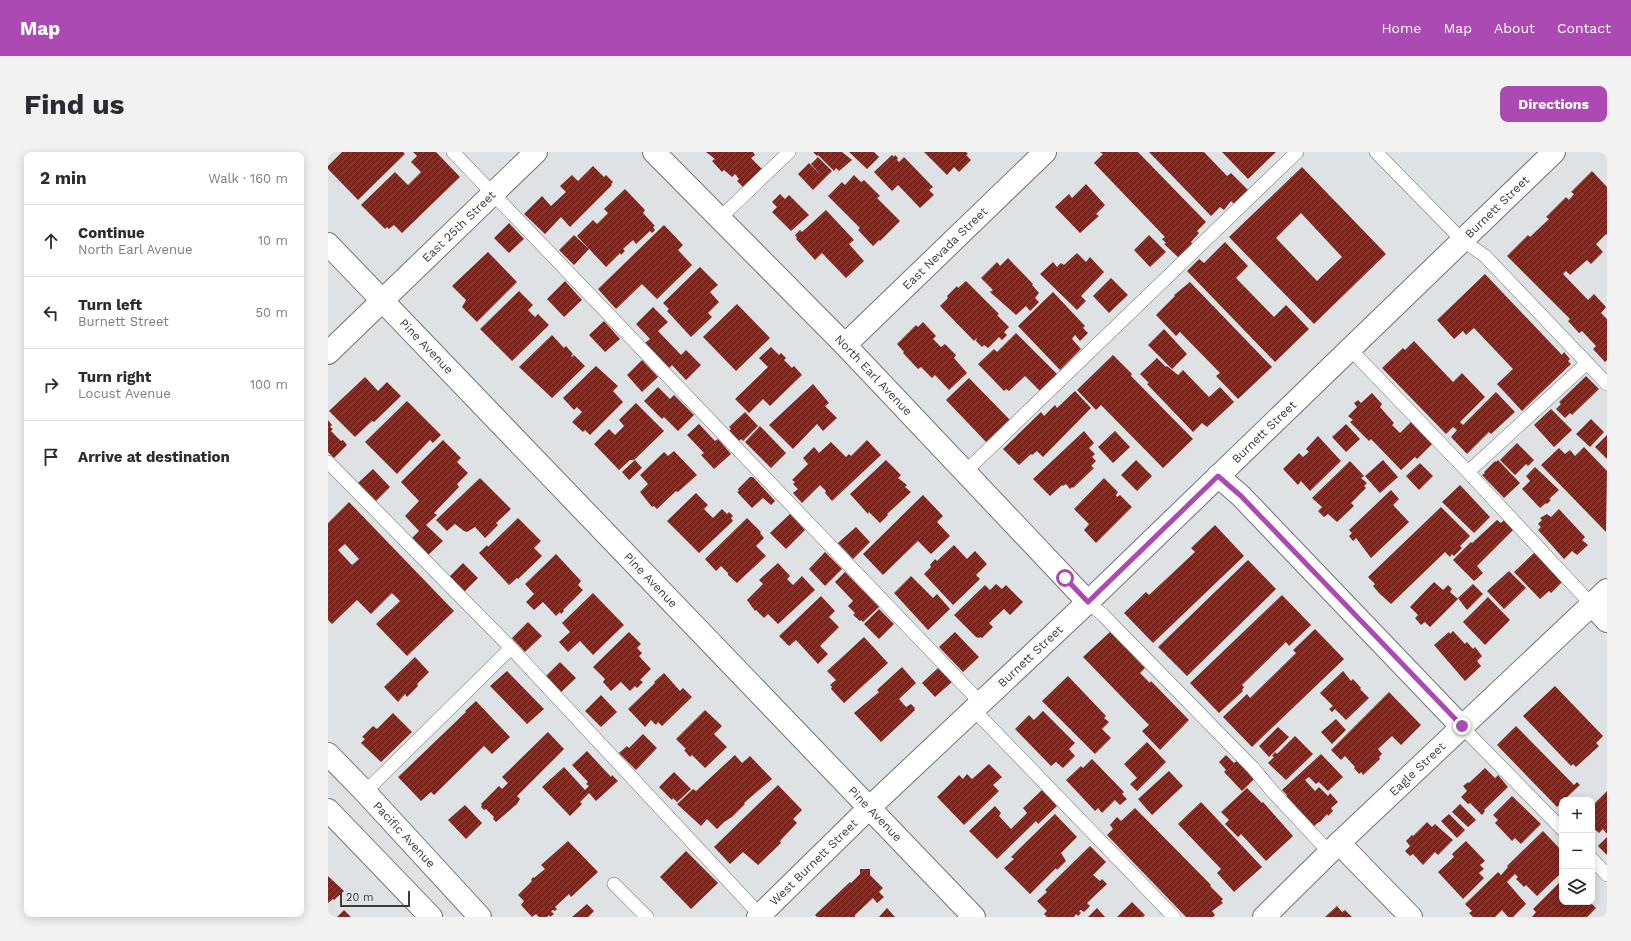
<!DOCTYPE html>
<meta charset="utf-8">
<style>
body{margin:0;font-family:"Work Sans",sans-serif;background:#f2f2f3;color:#2b2b33}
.controls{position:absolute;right:12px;bottom:12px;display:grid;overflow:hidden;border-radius:8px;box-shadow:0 2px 10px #0003}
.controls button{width:36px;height:36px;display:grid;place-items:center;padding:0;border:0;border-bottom:1px solid #e1e1e2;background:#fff;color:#2b2b33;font:20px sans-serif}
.scale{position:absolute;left:12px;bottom:10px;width:70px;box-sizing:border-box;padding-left:4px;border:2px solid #3a3b3c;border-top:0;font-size:11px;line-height:14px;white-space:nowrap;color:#3a3b3c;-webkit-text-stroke:3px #dfe2e5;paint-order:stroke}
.stop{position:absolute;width:12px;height:12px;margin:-9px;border:3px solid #aa4ab2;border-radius:50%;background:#fff}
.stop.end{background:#aa4ab2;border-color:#fff;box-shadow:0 1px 4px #0008}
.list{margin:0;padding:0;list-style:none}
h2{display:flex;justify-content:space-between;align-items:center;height:52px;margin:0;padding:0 16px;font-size:17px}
h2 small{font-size:13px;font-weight:400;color:#7c7c81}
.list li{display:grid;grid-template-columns:26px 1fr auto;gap:12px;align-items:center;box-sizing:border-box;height:72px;padding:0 16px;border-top:1px solid #e1e1e2}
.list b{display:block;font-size:15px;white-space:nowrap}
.list p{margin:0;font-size:13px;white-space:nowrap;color:#7c7c81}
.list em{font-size:13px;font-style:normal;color:#7c7c81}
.icon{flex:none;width:22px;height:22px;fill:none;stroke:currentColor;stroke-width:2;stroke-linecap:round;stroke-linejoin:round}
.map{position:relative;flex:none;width:1279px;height:765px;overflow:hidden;border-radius:8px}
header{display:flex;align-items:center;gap:24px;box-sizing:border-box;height:56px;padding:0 20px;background:#aa4ab2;color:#fff}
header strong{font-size:19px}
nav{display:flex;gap:22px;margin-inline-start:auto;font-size:14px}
.intro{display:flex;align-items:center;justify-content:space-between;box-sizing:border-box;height:96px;padding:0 24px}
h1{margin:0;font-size:28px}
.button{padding:10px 18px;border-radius:8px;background:#aa4ab2;color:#fff;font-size:14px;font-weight:700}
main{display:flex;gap:24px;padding:0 24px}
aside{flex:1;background:#fff;border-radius:8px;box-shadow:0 2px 10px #0003}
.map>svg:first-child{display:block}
.building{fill:url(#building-hatch);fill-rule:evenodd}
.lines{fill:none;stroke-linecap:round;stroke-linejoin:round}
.lane-casing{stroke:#717477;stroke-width:14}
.street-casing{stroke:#717477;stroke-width:24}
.secondary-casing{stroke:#717477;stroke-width:24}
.lane{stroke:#fff;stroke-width:13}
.street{stroke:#fff;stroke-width:22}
.secondary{stroke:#fff;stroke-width:22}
.route{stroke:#aa4ab2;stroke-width:5}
.labels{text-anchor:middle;stroke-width:4;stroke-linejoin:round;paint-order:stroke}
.street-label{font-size:12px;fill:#3a3b3c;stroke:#dfe2e5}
</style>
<header>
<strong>Map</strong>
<nav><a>Home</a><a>Map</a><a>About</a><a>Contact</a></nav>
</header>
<div class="intro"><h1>Find us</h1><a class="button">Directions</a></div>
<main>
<aside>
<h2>2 min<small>Walk · 160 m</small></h2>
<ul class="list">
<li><svg class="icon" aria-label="ahead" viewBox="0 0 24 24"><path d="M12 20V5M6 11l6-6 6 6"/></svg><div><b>Continue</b><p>North Earl Avenue</p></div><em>10 m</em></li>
<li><svg class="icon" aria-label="left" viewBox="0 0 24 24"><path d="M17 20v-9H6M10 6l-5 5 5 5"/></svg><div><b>Turn left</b><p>Burnett Street</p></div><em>50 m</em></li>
<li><svg class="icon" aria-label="right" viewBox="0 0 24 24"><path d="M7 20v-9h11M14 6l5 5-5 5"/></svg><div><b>Turn right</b><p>Locust Avenue</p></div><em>100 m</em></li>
<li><svg class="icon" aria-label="arrive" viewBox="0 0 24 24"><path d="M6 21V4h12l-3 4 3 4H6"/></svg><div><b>Arrive at destination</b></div></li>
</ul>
</aside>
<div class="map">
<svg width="1279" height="765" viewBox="0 0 1279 765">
<defs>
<pattern id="building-hatch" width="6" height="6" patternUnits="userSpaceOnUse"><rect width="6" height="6" fill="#7b251c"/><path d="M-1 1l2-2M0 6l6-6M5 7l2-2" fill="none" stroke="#8a453e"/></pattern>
</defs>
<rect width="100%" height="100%" fill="#dfe2e5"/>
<path class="building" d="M14 0H75L77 2 30 48 0 17V14Z
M85 0H108L132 25 74 81 66 73 61 77 59 75 57 77 33 53 67 20 80 33 93 20 83 10 89 4Z
M378 0H425L427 3 423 6 435 18 415 35 409 29 411 27 407 22 404 25 396 18 394 20 384 9 387 7Z
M485 0H514L524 8 511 19 508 16 506 19 490 3 489 4Z
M521 0H546L551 5 539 17Z
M596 0H638L640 2 638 3 643 8 631 20 626 15 619 23Z
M772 0H810L878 70 869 79 871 81 863 90 865 93 851 106 836 92 838 91 834 87 837 85 766 11 775 2Z
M821 0H876L899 24 903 21 921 39 907 53 903 49 896 58 892 55 883 64Z
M894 0H948L920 27Z
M564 3 566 5 567 3 570 6 569 8 571 10 576 5 605 35 601 38 606 43 592 56 570 33 564 39 546 20Z
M490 5 504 19 485 38 470 22 481 11 493 23 483 12Z
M265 14 276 25 278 23 285 30 283 32 284 33 242 75 233 65 217 82 196 62 214 44 223 54 238 40 232 34 244 23 250 29Z
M974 15 1058 102 986 172 901 85ZM973 61 1014 105 989 129 948 86Z
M1264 19 1279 35V83L1278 82 1268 92 1275 100 1263 112 1259 108 1242 123 1238 119 1235 122 1260 148 1266 142 1278 155 1273 161 1279 167V208L1277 210 1265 197 1268 194 1254 179 1251 181 1240 169 1242 167 1179 104 1200 83 1202 85 1221 67 1218 65 1238 45 1241 48 1246 42 1243 40Z
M526 23 533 30 536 28 552 44 549 46 572 69 552 89 551 88 545 94 530 78 532 76 500 44 514 30 517 33Z
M758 32 777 53 768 62 771 64 752 81 727 55 741 42 744 46Z
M297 37 317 58 315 61 327 74 325 75 327 78 324 81 322 79 308 92 305 88 295 97 297 99 293 103 292 101 278 115 249 84 265 68 269 72 280 61 276 57Z
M452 42 457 47 461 43 481 63 463 79 444 60 449 55 444 50Z
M498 58 526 88 521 92 536 109 518 126 494 101 487 108 468 87 469 86 467 83 472 78 474 80Z
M181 71 196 87 181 101 166 86Z
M336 73 355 93 350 98 364 113 329 147 314 132 288 157 270 137Z
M246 83 261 97 246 113 231 98Z
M821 83 838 100 822 115 806 98Z
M897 90 920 114 908 126 946 165 958 153 981 177 947 210 859 119 871 107 876 111Z
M160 100 189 130 149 170 134 155 138 148 124 134Z
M749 101 758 110 762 105 776 120 753 144 758 149 749 158 712 122 725 110 729 115 733 111 736 113Z
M680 106 705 132 704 133 711 141 707 146 711 150 702 159 698 154 688 163 662 140 665 138 653 126 669 110 672 114Z
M372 115 390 133 382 140 391 150 380 161 384 165 363 185 339 159 341 157 335 151Z
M1157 122 1234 203 1236 200 1242 207 1240 209 1243 212 1194 259 1169 232 1185 217 1146 176 1138 183 1135 179 1126 187 1109 168Z
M783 126 800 143 781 161 765 144Z
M237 129 254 148 236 165 219 147Z
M638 129 671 162 669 163 681 175 676 180 679 183 674 188 671 185 660 196 656 193 654 195 648 189 649 186 646 189 612 154 620 146 619 144 629 134 630 136Z
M862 130 944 215 910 247 888 224 892 221 852 180 848 184 828 163 847 144 846 143Z
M191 139 205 153 200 158 207 165 210 162 221 173 184 209 152 177Z
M725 140 757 174 755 176 760 181 752 189 747 183 744 187 753 197 732 218 690 174Z
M409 152 442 186 408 219 375 185Z
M325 155 340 170 330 179 353 203 358 198 373 213 358 228 344 213 341 216 317 191 322 187 308 172Z
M276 169 292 187 277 200 261 183Z
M595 170 608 184 605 187 613 195 617 192 628 203 626 206 639 221 621 238 607 223 604 226 593 215 590 217 575 201 576 200 569 192 588 173 590 175Z
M836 177 859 202 844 217 820 193Z
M688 181 730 223 713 240 697 224 681 239 678 237 676 239 650 212 666 197 669 200Z
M224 183 236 196 238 194 245 202 243 204 244 205 246 203 257 214 224 246 191 215Z
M1086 189 1125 230 1134 221 1157 245 1132 270 1135 273 1168 240 1187 260 1163 282 1161 280 1139 302 1123 285 1129 278 1125 275 1118 282 1054 216 1075 196 1077 198Z
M443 195 451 203 453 201 458 206 456 208 464 216 466 214 474 223 442 254 435 247 421 261 407 247 440 215 431 206Z
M785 203 804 222 803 224 865 287 835 316 773 253 768 258 749 238Z
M829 206 838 215 839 214 850 223 855 218 881 245 892 235 906 250 879 275 874 271 865 280 819 232 821 231 812 222Z
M314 208 330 225 314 240 299 223Z
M268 214 290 234 285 239 295 250 262 283 257 278 255 280 244 270 254 260 249 255 246 258 235 246Z
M1258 224 1271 237 1244 263 1242 261 1237 266 1228 257 1233 252 1231 250Z
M37 225 50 239 59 230 73 244 46 270 44 269 27 285 1 259Z
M641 226 682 268 659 291 618 248Z
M485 232 501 251 497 254 509 266 495 279 489 272 465 297 441 273Z
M330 235 342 247 346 243 366 263 350 279 336 265 334 267 316 249Z
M747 239 763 256 715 305 709 299 704 303 703 302 691 313 675 297 713 260 716 264 727 253 729 256Z
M1044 241 1054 252 1052 255 1066 271 1064 273 1072 281 1083 270 1104 292 1089 307 1087 305 1073 318 1043 287 1041 289 1022 270 1025 268 1020 264 1029 255 1026 251 1030 248 1033 251Z
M79 249 113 283 105 291 102 288 69 322 37 290Z
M308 251 336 279 306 308H302L291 318 266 292 281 277 287 283 296 274 291 268Z
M1223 257 1244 278 1226 295 1206 273Z
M417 260 430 274 415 289 413 287 411 289 401 279 403 277 401 275Z
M1263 267 1276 280 1262 295 1248 282Z
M0 268 4 273 2 275 5 277 3 279 13 289 15 288 19 293 6 306 0 300Z
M371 272 387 289 390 287 403 302 386 317 373 303 376 301 359 283Z
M1018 272 1032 287 1018 300 1004 285Z
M432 274 458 301 443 316 417 290Z
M756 279 766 291 761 296 767 302 764 305 768 309 763 314 766 316 745 336 744 335 742 337 738 332 735 334 734 333 722 344 705 327Z
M787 279 802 295 785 311 770 295Z
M1279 283V307L1267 295Z
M990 284 1013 309 982 339 973 329 970 333 955 317 971 301 975 305 981 300 978 297Z
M115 288 133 306 129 310 140 321 129 332 131 335 106 361 109 363 98 373 115 389 100 403 84 386 91 379 77 364 91 349 73 330Z
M539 288 553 303 504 349 497 341 498 339 492 333 474 351 465 341 470 337 465 332 467 330 464 328 480 312 475 306 486 295 491 301 503 290 518 305 521 302 523 304Z
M1189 291 1206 308 1200 314 1198 312 1187 323 1172 308Z
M1256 295 1279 319 1278 380 1213 313 1231 296 1237 302 1242 298 1247 304Z
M346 299 369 323 350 340 348 339 329 357 326 354 324 355 312 340 320 332 312 323 336 300 340 304Z
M307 308 314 316 301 328 294 320Z
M558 308 573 323 570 326 579 333 577 335 583 340 559 362 560 363 552 371 541 360 540 362 522 342Z
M808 308 824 324 809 339 793 323Z
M1055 308 1070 325 1052 341 1037 324Z
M1170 308 1192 331 1176 346 1154 323 1157 321 1156 320 1167 309 1168 310Z
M1022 309 1036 324 1033 326 1039 331 1036 334 1038 336 1023 351 1026 354 1009 370 1000 362 996 365 990 359 994 355 984 346Z
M1092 311 1105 324 1091 338 1078 324Z
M1207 315 1231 338 1221 347 1223 348 1219 352 1218 351 1212 356 1194 337 1202 329 1198 324Z
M45 317 62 335 48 349 30 331Z
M422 325H425L447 349 443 353 435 346 424 356 409 340 411 339 410 337Z
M152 326 183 357 168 371 170 373 157 386 147 375 139 380 136 379 127 372 119 379 108 368Z
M776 326 790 340 788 343 789 345 792 343 804 355 768 391 756 378 761 372 746 357Z
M1132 333 1162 365 1146 381 1114 350Z
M1063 338 1071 347 1065 353 1081 370 1043 406 1028 386 1025 389 1021 384 1024 381 1021 378Z
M368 341 380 353 376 357 385 366 394 357 399 362 401 360 405 364 403 366 405 369 371 401 339 369Z
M595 343 615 364 609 370 622 384 603 402 590 389 555 423 535 402Z
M21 350 126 459 79 504 48 472 72 449 64 441 43 462 29 448 4 472 0 468V371ZM17 392 31 407 24 413 10 398Z
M1113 355 1142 384 1132 394 1134 396 1126 404 1124 402 1122 405 1117 400 1063 452 1051 441 1045 434 1047 432 1040 425Z
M1231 357 1257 385 1254 388 1260 393 1249 403 1244 399 1236 407 1210 378 1213 375 1210 372 1214 368 1212 366 1219 362 1223 365Z
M462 362 477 378 458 397 442 381Z
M190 366 213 389 206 396 214 404 190 427 189 426 181 433 151 401 159 393 160 395Z
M419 366 433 380 432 381 436 386 428 394 438 404 409 431 400 423V421L393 414 388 419 377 407Z
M1169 368 1173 371 1176 368 1185 378 1149 414 1155 421 1146 429 1125 408 1143 390 1144 391Z
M887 373 916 404 825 491 796 461 818 440 821 443 867 400 863 396Z
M528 375 542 390 525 407 510 391Z
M626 393 639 407 647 399 659 412 648 423 652 427 625 453 596 422 603 415 602 413 607 407 609 409Z
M1209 398 1237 427 1223 441 1221 439 1212 447 1186 420Z
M497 400 514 417 497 434 481 417Z
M228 402 253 429 250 433 255 438 235 458 236 459 233 462 232 460 228 464 215 450 206 458 198 450 206 442 197 432Z
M920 408 948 437 859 524 830 495Z
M135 411 150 426 136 440 121 425Z
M450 411 462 424 459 427 465 433 474 424 487 438 450 472 440 462 436 466 428 458 427 459 419 448 435 432 431 428Z
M1181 419 1198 436 1176 457 1159 439Z
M517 420 551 455 535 470 533 468 532 469 525 463 527 461 520 454 525 449 507 430Z
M583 424 605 446 609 442 622 457 600 478 566 441Z
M1106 430 1115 438 1120 433 1124 437 1122 440 1130 447 1102 475 1097 470 1093 473 1087 466 1090 463 1082 455Z
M668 432 674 437 678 433 695 450 682 463 676 457 661 471 665 475 654 486 652 485 651 486 648 485 626 463 657 433 662 438Z
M1145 432 1155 442 1139 458 1130 446Z
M265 441 296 473 265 503 252 489 240 500 231 490 242 480 234 471Z
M954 443 983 473 961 494 958 490 914 533 916 535 914 538 915 539 891 561 862 531Z
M493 444 507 459 501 465 511 475 492 494 500 502 490 512 468 488 461 494 451 484Z
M1160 445 1182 468 1157 493 1135 470Z
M551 457 566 472 551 487 536 472Z
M200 470 214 484 197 500 184 486Z
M987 477 1016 507 924 595 895 565 919 542 922 546 968 501 965 498Z
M1125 479 1137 492 1139 490 1145 497 1147 495 1154 504 1149 509 1153 514 1137 529 1106 493 1121 480 1122 482Z
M301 480 313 492 309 496 314 501 311 504 323 517 312 528 315 530 309 536 307 534 302 539 293 530 283 539 275 530 277 527 265 515Z
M627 480 651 505 635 520 611 495Z
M782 480 817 516 812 521 822 531 823 529 861 568 832 598 814 579 821 573 755 505Z
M536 485 560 511 516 551 503 537 504 535 502 533 508 528 499 519Z
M87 505 101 520 89 532 90 534 79 545 77 542 70 550 56 535Z
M232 510 248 526 232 541 217 525Z
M574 515 588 531 571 547 578 555 583 552 587 556 586 557 587 558 553 590 526 561 551 540 549 538Z
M610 516 624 530 607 545 594 531Z
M179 519 216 557 199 572 162 534Z
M1015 519 1023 529 1025 527 1033 536 1032 537 1041 546 1018 568 1007 557 1004 560 1001 557 1005 554 992 541Z
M336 521 352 539 355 536 364 545 334 574 330 570 328 573 323 568 317 575 300 557 327 531 326 530Z
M740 524 778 564 776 566 781 570 774 577 783 586 767 602 714 549Z
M1227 534 1275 584 1268 591 1271 594 1248 615 1245 612 1243 614 1195 564Z
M1061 540 1093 573 1073 593 1064 584 1050 597 1054 602 1051 605 1052 607 1035 623 1033 620 1031 622 1026 616 1027 615 1017 604 1013 608 1003 598Z
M273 543 289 560 273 575 257 559Z
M148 549 182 585 164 602 156 594 106 643 103 640 93 649 70 625 138 560 137 559Z
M377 558 394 574 386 582 399 595 377 616 364 603 362 605 356 598 358 597 348 587Z
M715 559 747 591 741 597 747 604 735 616 728 610 723 614 687 577 701 563 706 568Z
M65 561 84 580 53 610 33 591 37 587 34 585 45 574 49 577Z
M1008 567 1018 578 1004 592 993 580Z
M1188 574 1246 633 1249 630 1252 633 1236 648H1234V650L1229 655 1169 593Z
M950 575 961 585 941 605 931 594Z
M220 580 236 597 189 644 192 647 189 652 168 670 165 667 166 665 158 657 156 658 153 655 154 653 153 652 171 634 174 637 180 631 174 625Z
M315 582 329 596 308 618 291 601 299 594 301 596Z
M967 584 985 602 958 628 940 611 946 605 944 604 947 600 949 602Z
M819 590 838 610 809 639 802 632 809 626 796 612Z
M259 599 283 625 284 623 290 629 268 649 261 641 252 650 254 652 242 664 214 635 236 615 257 638 261 634 258 632 260 630 244 613Z
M993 602 1015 625 1000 639 991 630 988 632 981 625 977 628 987 639 991 635 1000 644 1002 641 1010 650 1003 656 1005 659 1000 664 999 662 992 670H991L986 674 958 644 959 643 954 638Z
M407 603 414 611 422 604 444 627 416 651 417 652 404 665 396 670 389 677 379 667 373 674 349 652 365 637 368 639Z
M898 603 906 611 909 609 926 627 914 639 896 620 898 618 891 610Z
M764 607 796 640 794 642 799 647 792 653 787 648 774 661 770 656 767 659 738 628 753 614 755 616Z
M661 612 674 625 665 633 671 639 636 673 609 645 631 623 635 627 639 622 644 627Z
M1157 616 1167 626 1170 623 1180 635 1156 658 1157 659 1154 663 1142 651 1140 652 1133 645 1139 639 1135 634 1140 630 1141 631Z
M841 619 855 634 824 663 810 647Z
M346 620 363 637 349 650 345 646 344 648 331 635Z
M450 633 474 658 465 667 469 671 452 689 453 691 430 713 415 700 402 712 386 695Z
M919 636 934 651 935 650 965 684 938 709 913 682 910 685 897 672 901 668 893 660Z
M714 638 729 654 710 672 708 669 669 707 641 679 667 654 673 661 671 664 683 677 699 661 695 656Z
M1279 639V682L1275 677 1271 681 1264 675V654Z
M1184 644 1213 672 1193 692 1187 686 1184 689 1167 671 1170 668 1165 663Z
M873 650 934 715 906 740 889 721 893 717 850 672Z
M1132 652 1148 668 1140 675 1124 660Z
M137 653 154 671 138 687 120 668Z
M807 656 883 733 882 734 895 747 893 749 895 751 884 759 887 763 885 765H858L779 683 785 677 782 673 789 665 793 669Z
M727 662 749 685 733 701 738 709 729 718 728 716 702 742 676 716 686 707 683 705Z
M1121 662 1137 678 1129 686 1113 669Z
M1099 670 1104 675 1107 672 1125 688 1110 703 1107 700 1095 713 1085 702 1082 704 1077 699 1082 694 1078 689 1084 683 1085 684Z
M1215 679 1234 699V720L1209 744 1198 733 1196 735 1188 727 1190 725 1187 722 1179 730 1198 752 1185 765H1180L1174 758 1167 765H1145L1141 761 1144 759 1137 752 1170 720 1173 723 1180 715 1179 714Z
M1279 685V703L1270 694Z
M240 689 270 720 243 745 241 742 227 755 229 757 227 759 225 758 223 759 226 762 222 765 221 763 219 765H211L208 762 204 765 193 753 196 749 190 743 204 729 203 728 205 725 206 726 217 717 213 713Z
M1138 689 1157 709 1152 713 1156 717 1151 721 1156 726 1135 747 1110 720 1126 705 1124 702Z
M762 694 778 710 765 723 772 729 774 727 779 732 759 751 762 754 756 760 753 758 751 759 753 761 750 764 748 762 746 765H719L716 762 719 759 709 749 719 740 717 738Z
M358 699 390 731 363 757 332 725Z
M532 717H542V723L555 736 551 740 556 745 549 751 545 746 527 763V765H489L487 763 522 730 523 731 532 722Z
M0 724 16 739 6 748 5 747 0 751Z
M1231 731 1232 733 1234 731V750H1262L1268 756 1259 765H1204L1208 760 1205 757Z
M804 750 817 763 815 765H789Z
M259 752 266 759 260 765H244Z
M1009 754 1014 760 1017 758 1024 765H997Z
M559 756 567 765H551Z
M769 756 777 765H760Z
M16 758 23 765H9Z"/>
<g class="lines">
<defs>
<path id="lane" d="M125 0 653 551
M1048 0 1134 88 1157 104 1279 232
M392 66 461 0
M1022 197 1140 320 1264 453
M0 310 183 496 432 763
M637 320 969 0
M1140 320 1259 211
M760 450 775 463 925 616 945 640 1002 701
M646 558 846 765
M1134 575 1234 677
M37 640 183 496
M1264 707 1279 723
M286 732 319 765"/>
<g id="street">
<path id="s1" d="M326 0 517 193 760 450"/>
<path id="s2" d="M0 92 646 765"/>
<path id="s3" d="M517 193 717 0"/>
<path id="s4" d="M0 201 208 0"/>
<path d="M890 324 913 344 1134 575"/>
<path d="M1264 453 1279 469"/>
<path d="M1011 691 1083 765"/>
<path id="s5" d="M430 765 541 656 760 450 1226 0"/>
<path id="s6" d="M936 765 1011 691 1279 438"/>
</g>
<g id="secondary">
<path id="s7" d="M0 602 37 640 152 765"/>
<path d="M0 658 103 765"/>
</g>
</defs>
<use href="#lane" class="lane-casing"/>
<use href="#street" class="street-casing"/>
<use href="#secondary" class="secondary-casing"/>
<use href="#lane" class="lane"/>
<use href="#street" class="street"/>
<use href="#secondary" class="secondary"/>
</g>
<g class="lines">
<path class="route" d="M737 426 760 450 890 324 913 344 1134 574"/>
</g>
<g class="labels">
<g class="street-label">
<text dy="4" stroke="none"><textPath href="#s5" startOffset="1025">Burnett Street</textPath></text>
<text dy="4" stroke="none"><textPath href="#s4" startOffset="182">East 25th Street</textPath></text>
<text dy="4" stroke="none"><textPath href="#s3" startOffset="139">East Nevada Street</textPath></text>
<text dy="4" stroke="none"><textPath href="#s2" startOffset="142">Pine Avenue</textPath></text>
<text dy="4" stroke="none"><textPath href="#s1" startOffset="313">North Earl Avenue</textPath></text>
<text dy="4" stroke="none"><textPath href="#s5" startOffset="701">Burnett Street</textPath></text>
<text dy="4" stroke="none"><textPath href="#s2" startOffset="466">Pine Avenue</textPath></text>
<text dy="4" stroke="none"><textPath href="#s5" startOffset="377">Burnett Street</textPath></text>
<text dy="4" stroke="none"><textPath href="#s6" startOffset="213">Eagle Street</textPath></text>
<text dy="4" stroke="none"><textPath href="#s2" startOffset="790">Pine Avenue</textPath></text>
<text dy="4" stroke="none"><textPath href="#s7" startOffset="111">Pacific Avenue</textPath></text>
<text dy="4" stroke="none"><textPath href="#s5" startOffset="78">West Burnett Street</textPath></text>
</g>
</g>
</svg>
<div class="controls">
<button>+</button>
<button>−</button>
<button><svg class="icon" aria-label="layers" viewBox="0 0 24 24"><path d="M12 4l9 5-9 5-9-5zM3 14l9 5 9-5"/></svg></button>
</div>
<div class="scale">20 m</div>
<div class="stop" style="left:737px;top:426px"></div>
<div class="stop end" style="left:1134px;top:574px"></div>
</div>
</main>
